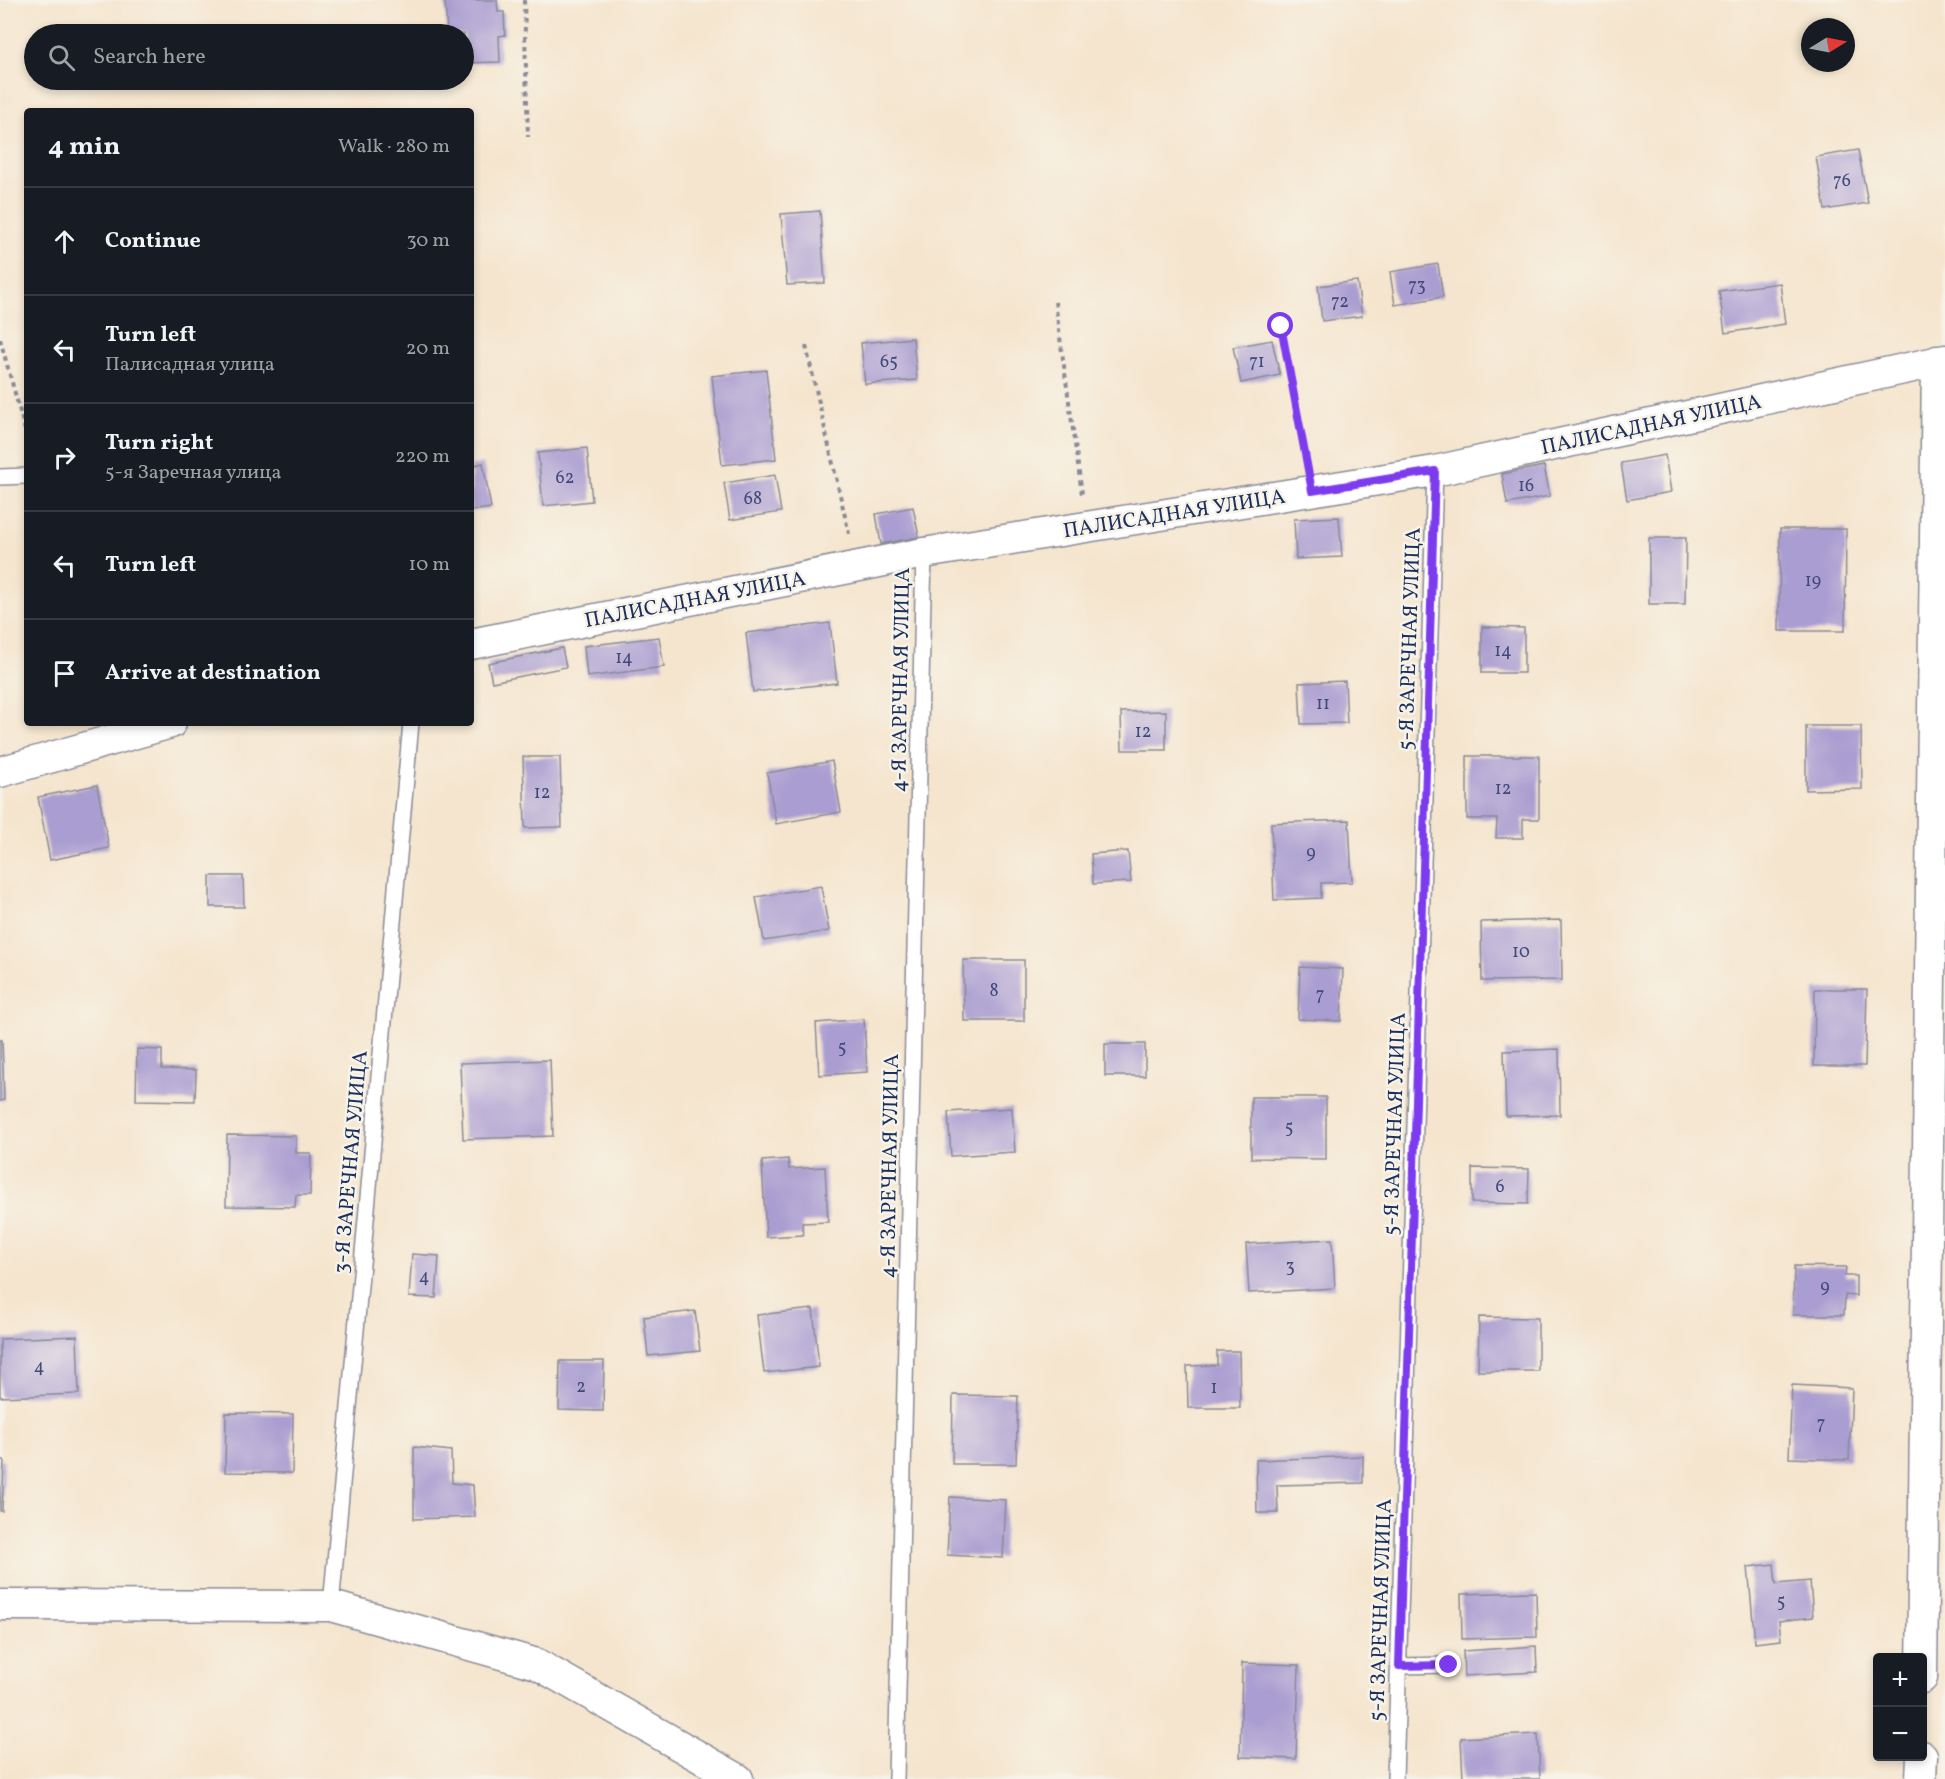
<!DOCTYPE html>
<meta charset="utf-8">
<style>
body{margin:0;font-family:Vollkorn,serif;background:#242831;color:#f1f3f6}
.controls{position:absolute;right:18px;bottom:18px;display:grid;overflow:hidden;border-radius:6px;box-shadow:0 3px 9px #0003}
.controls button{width:54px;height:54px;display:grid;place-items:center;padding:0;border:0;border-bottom:2px solid #363941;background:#171b24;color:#f1f3f6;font:30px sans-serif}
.compass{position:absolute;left:1801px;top:18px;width:54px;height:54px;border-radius:50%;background:#171b24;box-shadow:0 3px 9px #0003;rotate:80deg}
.stop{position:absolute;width:18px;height:18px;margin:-14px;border:4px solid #7c3aed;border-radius:50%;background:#fff}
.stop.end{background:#7c3aed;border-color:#fff;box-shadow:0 2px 6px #0008}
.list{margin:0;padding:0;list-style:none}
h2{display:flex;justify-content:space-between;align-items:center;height:78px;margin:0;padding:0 24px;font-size:26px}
h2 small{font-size:20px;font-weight:400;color:#9ea1a6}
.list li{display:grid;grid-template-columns:39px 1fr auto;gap:18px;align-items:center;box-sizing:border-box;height:108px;padding:0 24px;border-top:2px solid #363941}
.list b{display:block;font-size:22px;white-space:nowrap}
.list p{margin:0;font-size:20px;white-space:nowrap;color:#9ea1a6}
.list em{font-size:20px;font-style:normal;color:#9ea1a6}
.icon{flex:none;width:33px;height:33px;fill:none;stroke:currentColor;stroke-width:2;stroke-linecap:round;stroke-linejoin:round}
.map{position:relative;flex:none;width:1945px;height:1779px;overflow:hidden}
.search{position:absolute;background:#171b24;box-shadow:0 3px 9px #0003;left:24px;top:24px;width:450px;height:66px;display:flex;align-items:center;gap:15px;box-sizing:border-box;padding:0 21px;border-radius:33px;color:#9ea1a6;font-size:22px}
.panel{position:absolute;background:#171b24;box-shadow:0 3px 9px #0003;left:24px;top:108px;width:450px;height:618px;border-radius:6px}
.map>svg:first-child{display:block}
.building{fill:#aa9dd1}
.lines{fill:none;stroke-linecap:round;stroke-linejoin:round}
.lane-casing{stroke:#888a96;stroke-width:18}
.street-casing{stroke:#888a96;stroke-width:33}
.path{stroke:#888a96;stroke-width:4;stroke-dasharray:4.5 4.5;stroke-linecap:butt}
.lane{stroke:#fff;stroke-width:15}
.street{stroke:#fff;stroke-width:30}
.route{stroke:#7c3aed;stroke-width:8}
.labels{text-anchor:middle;stroke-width:5;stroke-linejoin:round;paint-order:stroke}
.number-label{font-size:18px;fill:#3f4a7b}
.street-label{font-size:21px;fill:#1b2f5e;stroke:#f7f3e8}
</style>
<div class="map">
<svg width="1945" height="1779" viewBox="0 0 1945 1779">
<rect width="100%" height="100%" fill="#f7f3e8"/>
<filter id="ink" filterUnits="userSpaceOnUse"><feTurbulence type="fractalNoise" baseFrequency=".0167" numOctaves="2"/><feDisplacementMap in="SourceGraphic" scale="12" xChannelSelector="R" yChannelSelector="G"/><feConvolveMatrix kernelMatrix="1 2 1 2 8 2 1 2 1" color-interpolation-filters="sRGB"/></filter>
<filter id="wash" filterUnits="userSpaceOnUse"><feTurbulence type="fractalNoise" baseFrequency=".008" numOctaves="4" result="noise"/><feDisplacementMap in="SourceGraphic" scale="24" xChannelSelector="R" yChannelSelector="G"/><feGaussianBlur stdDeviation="1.35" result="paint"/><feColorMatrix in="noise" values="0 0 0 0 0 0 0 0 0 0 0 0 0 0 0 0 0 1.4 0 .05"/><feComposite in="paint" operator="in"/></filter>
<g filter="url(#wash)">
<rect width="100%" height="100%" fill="#f5e5ce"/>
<g id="blocks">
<path class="building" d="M445 0H497L498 12H504L505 35 499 36 500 62 464 63V34H447Z
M1858 150 1868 203 1825 210 1816 157Z
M820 211 825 283 787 285 781 214Z
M1438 264 1443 297 1395 305 1390 272Z
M1357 281 1362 316 1322 321 1318 286Z
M1780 283 1785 324 1725 333 1719 291Z
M913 338 917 380 865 384 861 343Z
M1272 340 1280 375 1241 383 1233 347Z
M766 370 776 459 722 465 712 376Z
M587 448 592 501 543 506 538 453Z
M1665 455 1671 492 1627 500 1621 463Z
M483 463 491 508 471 511V466Z
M1544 466 1550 496 1507 504 1502 474Z
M775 475 781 512 730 520 724 483Z
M913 507 919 537 881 544 876 514Z
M1339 517 1342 557 1296 559 1294 519Z
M1780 529H1846L1845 631H1779Z
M1649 538H1686L1685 604H1649Z
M830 623 837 683 753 692 746 633Z
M1482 627 1524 628V673H1482Z
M659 637 664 667 587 677 584 646Z
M562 648 566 667 492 682 488 663Z
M1345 681 1347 723 1301 724 1299 683Z
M1166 711V750H1122L1121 712Z
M1806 726H1861L1862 789 1806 790Z
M1467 756H1539V819H1523V838H1496L1497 819H1467Z
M523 757H560L562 827 525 828Z
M832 761 841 812 776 824 767 773Z
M97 785 109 848 50 860 38 797Z
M1349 820 1352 882 1321 883V898L1274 900 1271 823Z
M1128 851 1131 882 1093 884 1091 854Z
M210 876H243L244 907H210Z
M821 886 829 931 764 941 756 897Z
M1561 920 1562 980 1482 981 1481 922Z
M963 960H1024V1021H964Z
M1300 967 1343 969 1341 1021 1298 1019Z
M1815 989H1867L1865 1066H1814Z
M864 1019 867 1072 819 1075 816 1023Z
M0 1040H2L4 1100 0 1101Z
M1105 1044H1145V1076H1105Z
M137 1049 162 1050V1069L196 1070 195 1101 136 1100Z
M1559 1049 1560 1115 1506 1116 1504 1051Z
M550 1060 553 1136 463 1139 460 1063Z
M1251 1097H1326V1159L1251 1158Z
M1012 1108 1015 1152 951 1156 948 1112Z
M227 1135 296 1136V1153H311L310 1195H296L295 1207 226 1206Z
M788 1159 789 1169 825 1167 828 1222 802 1223 803 1235 766 1237 762 1161Z
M1472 1168 1529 1169 1528 1204 1472 1203Z
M1332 1239 1335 1288 1249 1293 1246 1244Z
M412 1254 439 1256 436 1298 409 1297Z
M1794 1266 1846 1267 1845 1276H1856V1296L1845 1295 1844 1315H1793Z
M813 1309 819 1367 764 1373 757 1315Z
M695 1311 700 1351 648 1356 644 1317Z
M1479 1317 1538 1318V1371H1478Z
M77 1336 79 1394 0 1397V1339Z
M1217 1351H1239L1240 1408H1188L1187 1366 1217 1365Z
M560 1361H604L603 1411 559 1410Z
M1792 1385 1852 1388 1849 1460 1789 1458Z
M953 1395 1018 1396 1016 1464H952Z
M226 1413 293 1414 292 1473 225 1472Z
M414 1447 451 1451 452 1483 473 1485 475 1517 414 1519Z
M1363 1456V1483L1277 1485 1278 1513H1257L1256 1460Z
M0 1460H4L2 1511H0Z
M950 1497 1006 1500 1003 1558 947 1555Z
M1774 1564 1776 1584 1810 1581 1813 1617 1779 1621 1781 1640 1755 1643 1748 1567Z
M1536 1592 1537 1637 1462 1639 1461 1594Z
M1536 1646 1537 1672 1464 1676 1463 1651Z
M1242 1663 1299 1665 1296 1759 1240 1757Z
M1538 1734 1540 1779H1463L1461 1738Z"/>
</g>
</g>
<g filter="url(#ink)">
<use href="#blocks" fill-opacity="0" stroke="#888a96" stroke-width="1.5"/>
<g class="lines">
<defs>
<path id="lane" d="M0 477 27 476
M331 1606 411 723
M1399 1666 1449 1665
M896 1779 924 553
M1395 1779 1435 471"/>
<path id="street" d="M471 644 924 553 1435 471 1945 360
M0 772 171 723
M0 1605 331 1606 537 1664 738 1779
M1922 1678 1937 361
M1921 1779 1922 1756"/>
</defs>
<use href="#lane" class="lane-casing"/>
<use href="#street" class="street-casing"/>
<path class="path" d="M524 0 528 137
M1055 302 1082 494
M1281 326 1306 458
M0 339 27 437
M806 346 849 534"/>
<use href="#lane" class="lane"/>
<use href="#street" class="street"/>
</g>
</g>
<g class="lines" filter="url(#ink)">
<path class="route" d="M1281 326 1312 491 1435 471 1399 1666 1449 1665"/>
</g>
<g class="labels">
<g class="number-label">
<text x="1842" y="186">76</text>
<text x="1417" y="291">73</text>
<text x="1340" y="307">72</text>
<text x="889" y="367">65</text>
<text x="1257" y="367">71</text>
<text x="565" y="483">62</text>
<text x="1526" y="491">16</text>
<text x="753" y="504">68</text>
<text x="1813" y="586">19</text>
<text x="1503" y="656">14</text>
<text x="624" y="663">14</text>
<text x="1323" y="709">11</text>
<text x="1143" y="737">12</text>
<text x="1503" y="794">12</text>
<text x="542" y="798">12</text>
<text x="1311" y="858">9</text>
<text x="1521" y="957">10</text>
<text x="994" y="996">8</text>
<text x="1320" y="1000">7</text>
<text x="842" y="1053">5</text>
<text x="1289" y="1133">5</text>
<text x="1500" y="1192">6</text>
<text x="1290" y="1272">3</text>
<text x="424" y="1282">4</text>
<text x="1825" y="1292">9</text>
<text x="39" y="1372">4</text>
<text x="581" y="1392">2</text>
<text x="1214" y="1393">1</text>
<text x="1821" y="1429">7</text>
<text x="1781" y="1607">5</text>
</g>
<g class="street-label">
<text transform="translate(1651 424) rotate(-12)" y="7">ПАЛИСАДНАЯ УЛИЦА</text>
<text transform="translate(1174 513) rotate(-9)" y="7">ПАЛИСАДНАЯ УЛИЦА</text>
<text transform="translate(695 599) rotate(-11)" y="7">ПАЛИСАДНАЯ УЛИЦА</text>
<text transform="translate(1409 639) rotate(-88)" y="7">5-Я ЗАРЕЧНАЯ УЛИЦА</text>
<text transform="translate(900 680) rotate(-89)" y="7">4-Я ЗАРЕЧНАЯ УЛИЦА</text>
<text transform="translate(1394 1124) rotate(-88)" y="7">5-Я ЗАРЕЧНАЯ УЛИЦА</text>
<text transform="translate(350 1162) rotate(-85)" y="7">3-Я ЗАРЕЧНАЯ УЛИЦА</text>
<text transform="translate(889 1166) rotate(-89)" y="7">4-Я ЗАРЕЧНАЯ УЛИЦА</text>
<text transform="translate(1380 1610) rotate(-88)" y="7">5-Я ЗАРЕЧНАЯ УЛИЦА</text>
</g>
</g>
</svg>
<div class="controls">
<button>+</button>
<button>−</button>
</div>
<svg class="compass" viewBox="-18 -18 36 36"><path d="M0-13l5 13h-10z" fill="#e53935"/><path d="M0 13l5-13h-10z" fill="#9ea1a6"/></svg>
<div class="stop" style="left:1281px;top:326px"></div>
<div class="stop end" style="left:1449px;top:1665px"></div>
<div class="search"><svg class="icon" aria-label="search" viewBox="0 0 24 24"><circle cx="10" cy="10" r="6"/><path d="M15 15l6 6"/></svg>Search here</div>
<section class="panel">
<h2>4 min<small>Walk · 280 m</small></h2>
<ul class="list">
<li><svg class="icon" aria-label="ahead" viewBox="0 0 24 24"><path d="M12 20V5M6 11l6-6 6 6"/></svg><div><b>Continue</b></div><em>30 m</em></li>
<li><svg class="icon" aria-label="left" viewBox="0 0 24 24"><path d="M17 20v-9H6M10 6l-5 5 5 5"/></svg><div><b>Turn left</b><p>Палисадная улица</p></div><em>20 m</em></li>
<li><svg class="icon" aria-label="right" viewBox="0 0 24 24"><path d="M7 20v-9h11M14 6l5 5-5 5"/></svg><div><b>Turn right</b><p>5-я Заречная улица</p></div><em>220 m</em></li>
<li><svg class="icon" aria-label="left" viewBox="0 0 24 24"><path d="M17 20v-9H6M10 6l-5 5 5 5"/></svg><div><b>Turn left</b></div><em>10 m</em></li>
<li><svg class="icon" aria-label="arrive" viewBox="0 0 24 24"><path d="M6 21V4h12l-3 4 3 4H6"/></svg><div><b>Arrive at destination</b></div></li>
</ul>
</section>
</div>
